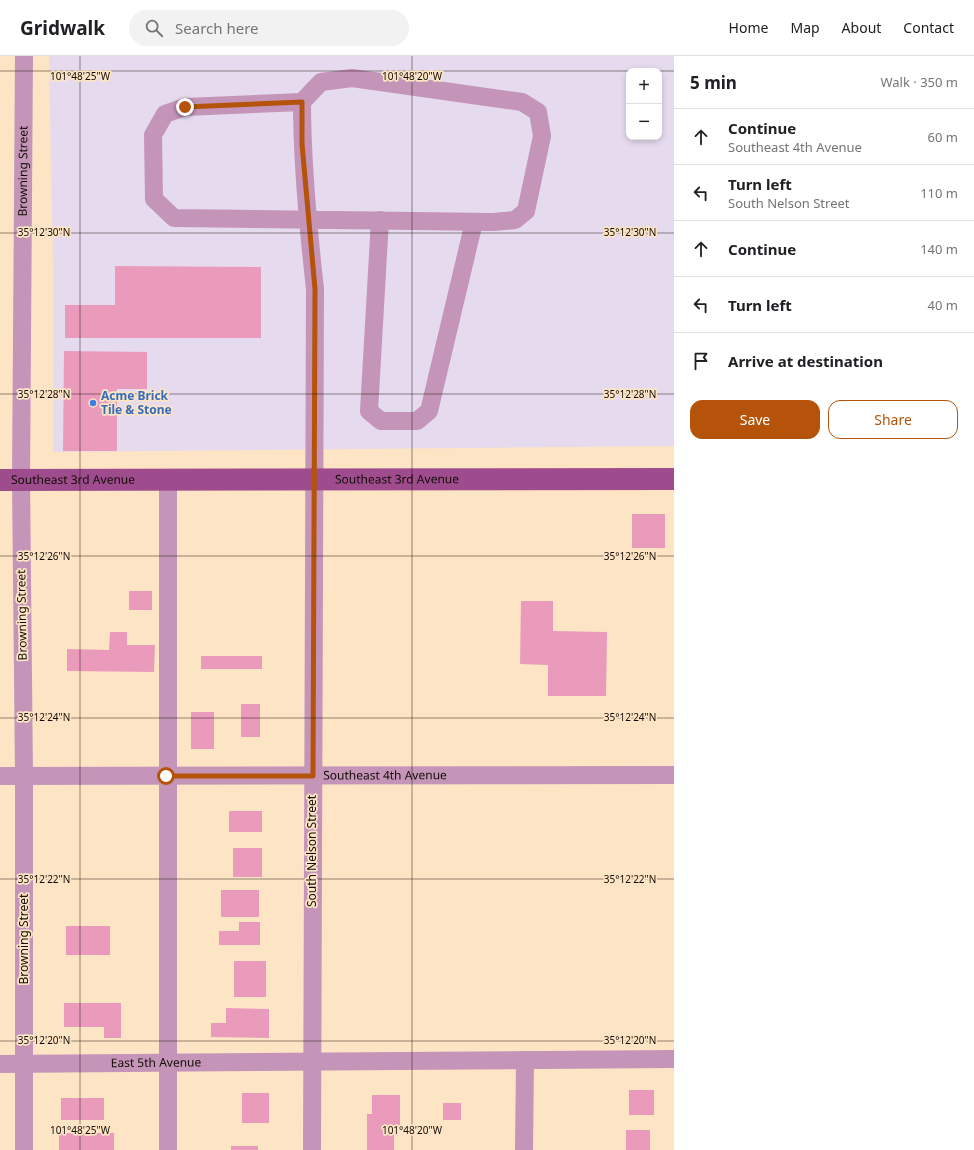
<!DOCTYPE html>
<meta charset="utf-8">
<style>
body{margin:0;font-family:"Noto Sans",sans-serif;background:#f2f2f2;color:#202124}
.controls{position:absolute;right:12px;top:12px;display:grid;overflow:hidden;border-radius:8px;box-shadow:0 2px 6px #0003}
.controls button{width:36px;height:36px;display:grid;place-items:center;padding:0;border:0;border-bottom:1px solid #e0e0e0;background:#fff;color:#202124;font:20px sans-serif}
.stop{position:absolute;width:12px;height:12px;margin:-9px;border:3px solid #b45309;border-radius:50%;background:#fff}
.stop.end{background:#b45309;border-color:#fff;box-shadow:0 1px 4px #0008}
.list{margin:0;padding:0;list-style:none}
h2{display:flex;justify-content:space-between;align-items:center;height:52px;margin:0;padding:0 16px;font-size:17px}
h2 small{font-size:13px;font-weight:400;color:#757577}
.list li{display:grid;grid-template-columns:26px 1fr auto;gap:12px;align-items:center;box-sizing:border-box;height:56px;padding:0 16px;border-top:1px solid #e0e0e0}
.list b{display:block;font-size:15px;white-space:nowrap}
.list p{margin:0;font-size:13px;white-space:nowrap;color:#757577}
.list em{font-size:13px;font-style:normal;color:#757577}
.actions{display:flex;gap:8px;padding:12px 16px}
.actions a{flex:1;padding:9px 0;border:1px solid #b45309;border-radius:12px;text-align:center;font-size:14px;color:#b45309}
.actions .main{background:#b45309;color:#fff}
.icon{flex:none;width:22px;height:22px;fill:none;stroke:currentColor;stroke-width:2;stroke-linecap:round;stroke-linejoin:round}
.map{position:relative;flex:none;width:674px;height:1094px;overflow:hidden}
header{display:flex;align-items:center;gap:24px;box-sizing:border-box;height:56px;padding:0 20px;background:#fff;border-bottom:1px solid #e0e0e0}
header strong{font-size:19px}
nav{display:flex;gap:22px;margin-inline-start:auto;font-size:14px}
.search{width:280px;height:36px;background:#f2f2f2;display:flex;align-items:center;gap:10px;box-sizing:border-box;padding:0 14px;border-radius:22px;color:#757577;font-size:15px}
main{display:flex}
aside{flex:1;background:#fff}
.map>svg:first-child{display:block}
.industrial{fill:#e5daee;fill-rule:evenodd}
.building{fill:#ea9bbb}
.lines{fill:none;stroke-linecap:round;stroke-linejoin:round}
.minor{stroke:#c495b9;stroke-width:18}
.major{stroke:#9f4c8f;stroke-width:22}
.route{stroke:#b45309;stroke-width:5}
.ticks{fill:none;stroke:#130b03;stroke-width:1;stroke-opacity:0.45}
.shop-dot{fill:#3f7fe0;stroke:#fde4c5;stroke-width:1.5}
.labels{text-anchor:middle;stroke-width:3.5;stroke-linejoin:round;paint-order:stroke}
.street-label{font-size:12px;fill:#130b03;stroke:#fde4c5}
.shop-label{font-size:12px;font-weight:bold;fill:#366cbe;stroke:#fde4c5;text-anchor:start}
.ticks-label{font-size:10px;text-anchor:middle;fill:#130b03;stroke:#fde4c5;stroke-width:3.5;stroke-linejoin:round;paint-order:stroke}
</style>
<header>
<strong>Gridwalk</strong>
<div class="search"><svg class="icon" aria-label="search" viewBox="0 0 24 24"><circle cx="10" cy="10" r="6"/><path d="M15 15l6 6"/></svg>Search here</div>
<nav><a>Home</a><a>Map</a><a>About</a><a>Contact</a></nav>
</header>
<main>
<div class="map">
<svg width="674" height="1094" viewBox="0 0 674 1094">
<rect width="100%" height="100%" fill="#fde4c5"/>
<path class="industrial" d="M49 0H674V390L53 396V207ZM629 15H659V81H629Z"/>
<path class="building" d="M115 210 261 211V282H65V249H115Z
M64 295 147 296V333H117V395H63Z
M632 458H665V492H632Z
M129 535H152V554H129Z
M521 545H553V575L607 576 606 640H548V609L520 608Z
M110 576H127V589H155L154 616 67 615V593L109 594Z
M201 600H262V613H201Z
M241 648H260V681H241Z
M191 656H214V693H191Z
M229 755H262V776H229Z
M233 792H262V821H233Z
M221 834H259V861H221Z
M239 866H260V889H219V875H239Z
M66 870H110V899H66Z
M234 905H266V941H234Z
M64 947H121V982H104V971H64Z
M226 952 269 953V982L211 981V967H226Z
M629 1034H654V1059H629Z
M242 1037H269V1067H242Z
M372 1039H400V1070H394V1094H367V1058H372Z
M61 1042H104V1064H61Z
M443 1047H461V1064H443Z
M626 1074H650V1094H626Z
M59 1077H114V1094H59Z
M231 1090H258V1094H231Z"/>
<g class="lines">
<g class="minor">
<path d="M302 46 185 51 165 58 153 79 154 143 174 162 493 166 515 164 526 155 542 80 538 56 522 46 352 22 321 26 302 46C302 109 308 171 315 233L312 1094"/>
<path d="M380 164 369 355 381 365H417L429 355 474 166"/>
<path d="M168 423V1094"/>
<path id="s1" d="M0 720 674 719"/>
<path id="s2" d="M0 1008 674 1003"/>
<path id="s3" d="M24 1094V720L21 424 24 0"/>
<path d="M524 1094 525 1004"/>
</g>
<path class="major" id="s4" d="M0 424 674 423"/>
</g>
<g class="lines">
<path class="route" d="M166 720H313L315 233 302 88V46L185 51"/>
</g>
<path class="ticks" d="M80 0V1094M412 0V1094M0 15H629M659 15H674M0 177H674M0 338H674M0 500H674M0 662H674M0 823H674M0 985H674"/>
<circle class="shop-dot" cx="93" cy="347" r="4"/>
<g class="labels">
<g class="street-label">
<text dy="4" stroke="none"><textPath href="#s3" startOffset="979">Browning Street</textPath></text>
<text dy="4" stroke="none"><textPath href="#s4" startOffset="397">Southeast 3rd Avenue</textPath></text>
<text dy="4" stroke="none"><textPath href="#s4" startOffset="73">Southeast 3rd Avenue</textPath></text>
<text transform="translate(22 559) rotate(-91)" y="4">Browning Street</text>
<text dy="4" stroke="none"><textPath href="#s1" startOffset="385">Southeast 4th Avenue</textPath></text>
<text transform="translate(312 795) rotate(-90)" y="4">South Nelson Street</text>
<text transform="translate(24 883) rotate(-90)" y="4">Browning Street</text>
<text dy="4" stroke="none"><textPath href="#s2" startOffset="156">East 5th Avenue</textPath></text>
</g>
<g class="shop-label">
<text x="101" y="344">Acme Brick<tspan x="101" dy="14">Tile &amp; Stone</tspan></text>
</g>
</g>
<g class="ticks-label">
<text x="80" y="24">101°48'25"W</text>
<text x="412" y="24">101°48'20"W</text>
<text x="44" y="180">35°12'30"N</text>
<text x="630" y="180">35°12'30"N</text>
<text x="44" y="342">35°12'28"N</text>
<text x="630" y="342">35°12'28"N</text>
<text x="44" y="504">35°12'26"N</text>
<text x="630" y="504">35°12'26"N</text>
<text x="44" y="665">35°12'24"N</text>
<text x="630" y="665">35°12'24"N</text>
<text x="44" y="827">35°12'22"N</text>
<text x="630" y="827">35°12'22"N</text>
<text x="44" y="988">35°12'20"N</text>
<text x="630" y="988">35°12'20"N</text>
<text x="80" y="1078">101°48'25"W</text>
<text x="412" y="1078">101°48'20"W</text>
</g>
</svg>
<div class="controls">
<button>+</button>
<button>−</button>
</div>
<div class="stop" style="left:166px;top:720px"></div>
<div class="stop end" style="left:185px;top:51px"></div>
</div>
<aside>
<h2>5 min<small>Walk · 350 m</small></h2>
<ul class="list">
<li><svg class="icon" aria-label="ahead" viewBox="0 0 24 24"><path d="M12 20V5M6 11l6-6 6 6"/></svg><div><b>Continue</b><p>Southeast 4th Avenue</p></div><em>60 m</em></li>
<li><svg class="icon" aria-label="left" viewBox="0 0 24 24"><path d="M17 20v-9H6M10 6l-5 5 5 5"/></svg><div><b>Turn left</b><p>South Nelson Street</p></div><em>110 m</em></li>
<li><svg class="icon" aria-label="ahead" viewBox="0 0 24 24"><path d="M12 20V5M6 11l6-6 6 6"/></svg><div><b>Continue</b></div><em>140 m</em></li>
<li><svg class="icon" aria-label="left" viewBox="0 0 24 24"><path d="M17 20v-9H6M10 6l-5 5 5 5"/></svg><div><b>Turn left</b></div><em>40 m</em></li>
<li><svg class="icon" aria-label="arrive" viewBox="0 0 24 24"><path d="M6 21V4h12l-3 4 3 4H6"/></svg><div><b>Arrive at destination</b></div></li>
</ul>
<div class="actions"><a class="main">Save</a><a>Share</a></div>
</aside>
</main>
